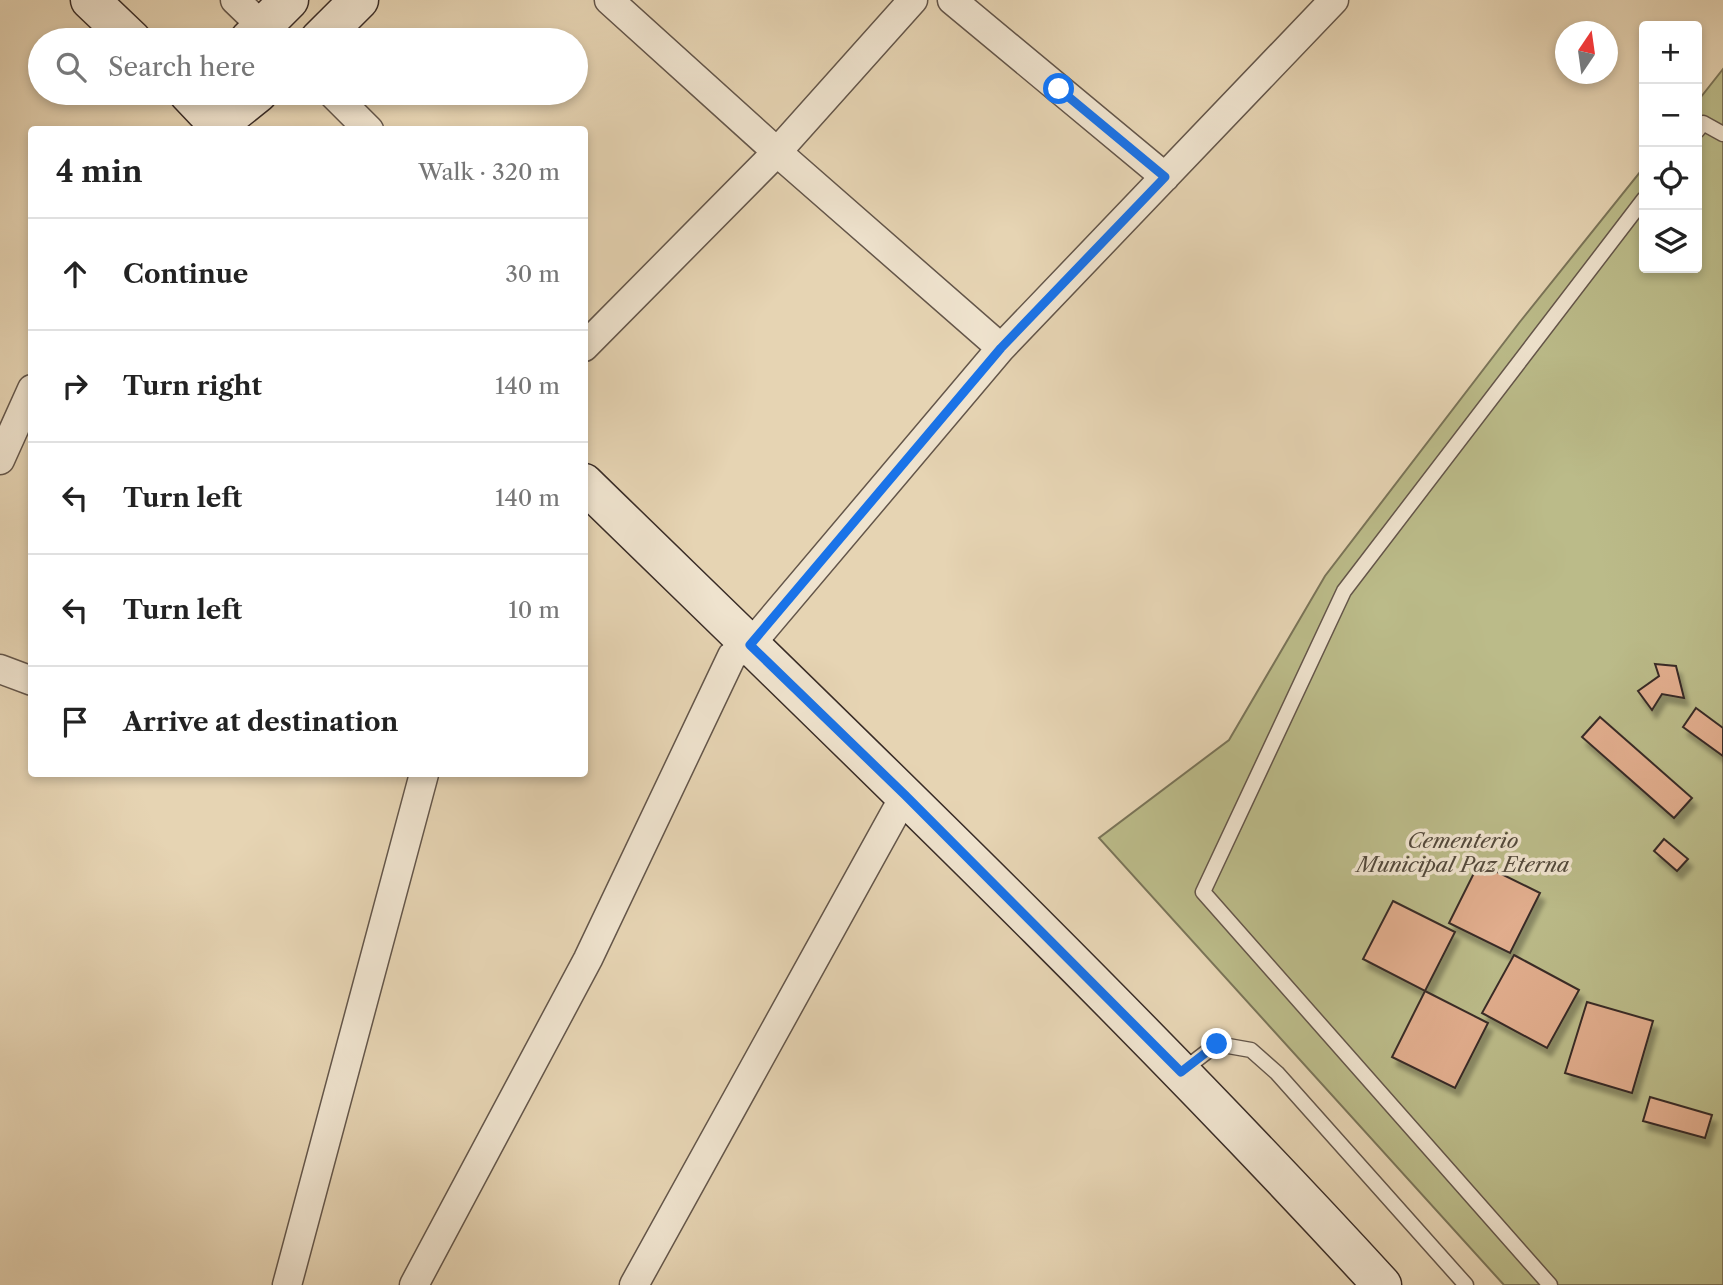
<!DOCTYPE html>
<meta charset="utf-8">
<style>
body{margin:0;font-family:"Libre Caslon Text",serif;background:#f2f2f2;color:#222}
.controls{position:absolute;right:21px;top:21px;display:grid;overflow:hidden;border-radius:7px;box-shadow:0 4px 10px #0003}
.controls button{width:63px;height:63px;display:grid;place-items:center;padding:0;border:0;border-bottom:2px solid #e0e0e0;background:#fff;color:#222;font:35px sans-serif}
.compass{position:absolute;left:1555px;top:21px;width:63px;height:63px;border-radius:50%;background:#fff;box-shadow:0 4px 10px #0003;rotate:13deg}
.stop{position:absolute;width:21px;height:21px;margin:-16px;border:5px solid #1a73e8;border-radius:50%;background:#fff}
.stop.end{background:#1a73e8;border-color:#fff;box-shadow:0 2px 7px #0008}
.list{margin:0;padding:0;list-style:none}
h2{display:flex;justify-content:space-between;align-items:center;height:91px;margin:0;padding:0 28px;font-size:30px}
h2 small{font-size:23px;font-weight:400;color:#767676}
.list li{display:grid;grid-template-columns:46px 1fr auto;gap:21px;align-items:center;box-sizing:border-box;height:112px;padding:0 28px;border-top:2px solid #e0e0e0}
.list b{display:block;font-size:26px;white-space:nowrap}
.list em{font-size:23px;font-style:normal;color:#767676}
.icon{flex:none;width:38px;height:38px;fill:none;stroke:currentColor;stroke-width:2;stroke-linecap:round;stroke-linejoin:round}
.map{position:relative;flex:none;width:1723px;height:1285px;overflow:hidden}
.search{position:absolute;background:#fff;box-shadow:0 4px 10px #0003;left:28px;top:28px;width:560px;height:77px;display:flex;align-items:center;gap:18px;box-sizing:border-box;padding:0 24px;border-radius:38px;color:#767676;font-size:26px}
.panel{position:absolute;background:#fff;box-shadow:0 4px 10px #0003;left:28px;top:126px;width:560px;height:651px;border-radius:7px}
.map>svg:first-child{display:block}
.green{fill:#bbbb89;stroke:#7a7458;stroke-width:2}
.building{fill:#e1ad8d;stroke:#392c27;stroke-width:2;filter:url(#shadow)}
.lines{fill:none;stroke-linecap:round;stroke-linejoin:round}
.lane-casing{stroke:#64564a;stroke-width:17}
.street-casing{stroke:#64564a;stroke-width:31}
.secondary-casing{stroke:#392c27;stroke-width:41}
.lane{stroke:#efe3ce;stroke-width:14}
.street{stroke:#efe3ce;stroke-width:28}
.secondary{stroke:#efe3ce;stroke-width:38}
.route{stroke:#1a73e8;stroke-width:9}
.labels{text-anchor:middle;stroke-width:7;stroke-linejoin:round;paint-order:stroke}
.park-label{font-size:21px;font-style:italic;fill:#53493b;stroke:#efe3ce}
</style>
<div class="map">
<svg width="1723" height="1285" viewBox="0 0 1723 1285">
<defs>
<filter id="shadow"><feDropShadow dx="4.5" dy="8" stdDeviation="2" flood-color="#0004"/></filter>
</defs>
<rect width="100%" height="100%" fill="#e6d4b3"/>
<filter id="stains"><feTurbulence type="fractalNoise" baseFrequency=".00286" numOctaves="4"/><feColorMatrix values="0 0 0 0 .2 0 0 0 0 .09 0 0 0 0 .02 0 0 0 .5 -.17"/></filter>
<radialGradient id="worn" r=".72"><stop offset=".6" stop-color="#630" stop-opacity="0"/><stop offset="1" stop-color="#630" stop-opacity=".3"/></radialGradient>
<path class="green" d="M1723 69V1285H1504L1099 838 1229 740 1325 576 1519 323 1644 167V268H1697V102Z"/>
<path class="building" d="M1655 664 1676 666 1684 698 1662 694 1652 710 1638 691 1659 676Z
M1696 708 1723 728V756L1683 727Z
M1600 717 1692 798 1674 818 1582 737Z
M1664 839 1688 859 1677 871 1654 851Z
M1479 863 1540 893 1510 953 1449 923Z
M1393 901 1455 932 1425 991 1363 959Z
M1514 955 1579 990 1547 1048 1482 1013Z
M1425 991 1488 1023 1455 1088 1392 1057Z
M1587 1002 1653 1021 1632 1093 1565 1073Z
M1650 1097 1712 1115 1705 1138 1643 1121Z"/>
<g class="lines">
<defs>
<path id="lane" d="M1697 131 1703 123 1723 134
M1182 1071 1217 1044 1251 1050 1277 1073 1466 1285
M1550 1285 1203 892 1344 591 1644 199"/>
<path id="street" d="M235 0 262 26
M609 0 777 152 1001 348
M952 0 1165 177
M332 93 369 130
M584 347 777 152 913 0
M0 460 32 389
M0 669 32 681
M287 1285 424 774
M414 1285 588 959 732 656 750 645 1001 348 1334 0
M634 1285 905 795"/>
<path id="secondary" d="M90 0 132 40
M249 40 289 0
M319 40 359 0
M188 93 223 130
M218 125 258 93
M584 483C854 746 1127 1007 1382 1285"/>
</defs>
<use href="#lane" class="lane-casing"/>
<use href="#street" class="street-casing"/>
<use href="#secondary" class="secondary-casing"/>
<use href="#lane" class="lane"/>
<use href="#street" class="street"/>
<use href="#secondary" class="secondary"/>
</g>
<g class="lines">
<path class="route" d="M1059 89 1165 177 1001 348 750 645 905 795 1181 1072 1217 1044"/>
</g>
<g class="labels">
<g class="park-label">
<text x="1463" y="848">Cementerio<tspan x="1463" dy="24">Municipal Paz Eterna</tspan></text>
</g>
</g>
<rect width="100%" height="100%" filter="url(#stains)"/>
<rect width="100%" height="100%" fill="url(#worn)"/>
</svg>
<div class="controls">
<button>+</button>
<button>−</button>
<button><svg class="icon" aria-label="locate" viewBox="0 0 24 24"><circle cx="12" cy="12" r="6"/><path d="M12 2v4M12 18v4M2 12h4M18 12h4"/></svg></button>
<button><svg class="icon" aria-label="layers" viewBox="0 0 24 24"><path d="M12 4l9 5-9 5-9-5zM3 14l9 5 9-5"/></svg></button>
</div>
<svg class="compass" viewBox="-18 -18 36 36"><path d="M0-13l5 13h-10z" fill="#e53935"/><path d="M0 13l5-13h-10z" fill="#767676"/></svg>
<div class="stop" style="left:1059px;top:89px"></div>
<div class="stop end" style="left:1217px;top:1044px"></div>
<div class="search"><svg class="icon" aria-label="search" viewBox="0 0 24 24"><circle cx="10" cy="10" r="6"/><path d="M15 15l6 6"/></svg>Search here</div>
<section class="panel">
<h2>4 min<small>Walk · 320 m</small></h2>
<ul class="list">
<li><svg class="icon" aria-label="ahead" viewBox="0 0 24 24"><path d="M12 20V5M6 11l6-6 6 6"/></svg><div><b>Continue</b></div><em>30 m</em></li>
<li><svg class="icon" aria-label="right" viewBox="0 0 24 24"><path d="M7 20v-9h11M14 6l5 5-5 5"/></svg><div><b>Turn right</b></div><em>140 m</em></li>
<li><svg class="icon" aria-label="left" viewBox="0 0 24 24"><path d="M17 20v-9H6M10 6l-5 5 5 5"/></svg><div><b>Turn left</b></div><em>140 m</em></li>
<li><svg class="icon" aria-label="left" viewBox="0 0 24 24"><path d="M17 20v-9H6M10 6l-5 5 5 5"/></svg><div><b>Turn left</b></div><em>10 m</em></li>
<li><svg class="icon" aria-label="arrive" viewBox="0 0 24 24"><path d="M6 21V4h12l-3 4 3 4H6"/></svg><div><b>Arrive at destination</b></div></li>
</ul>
</section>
</div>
